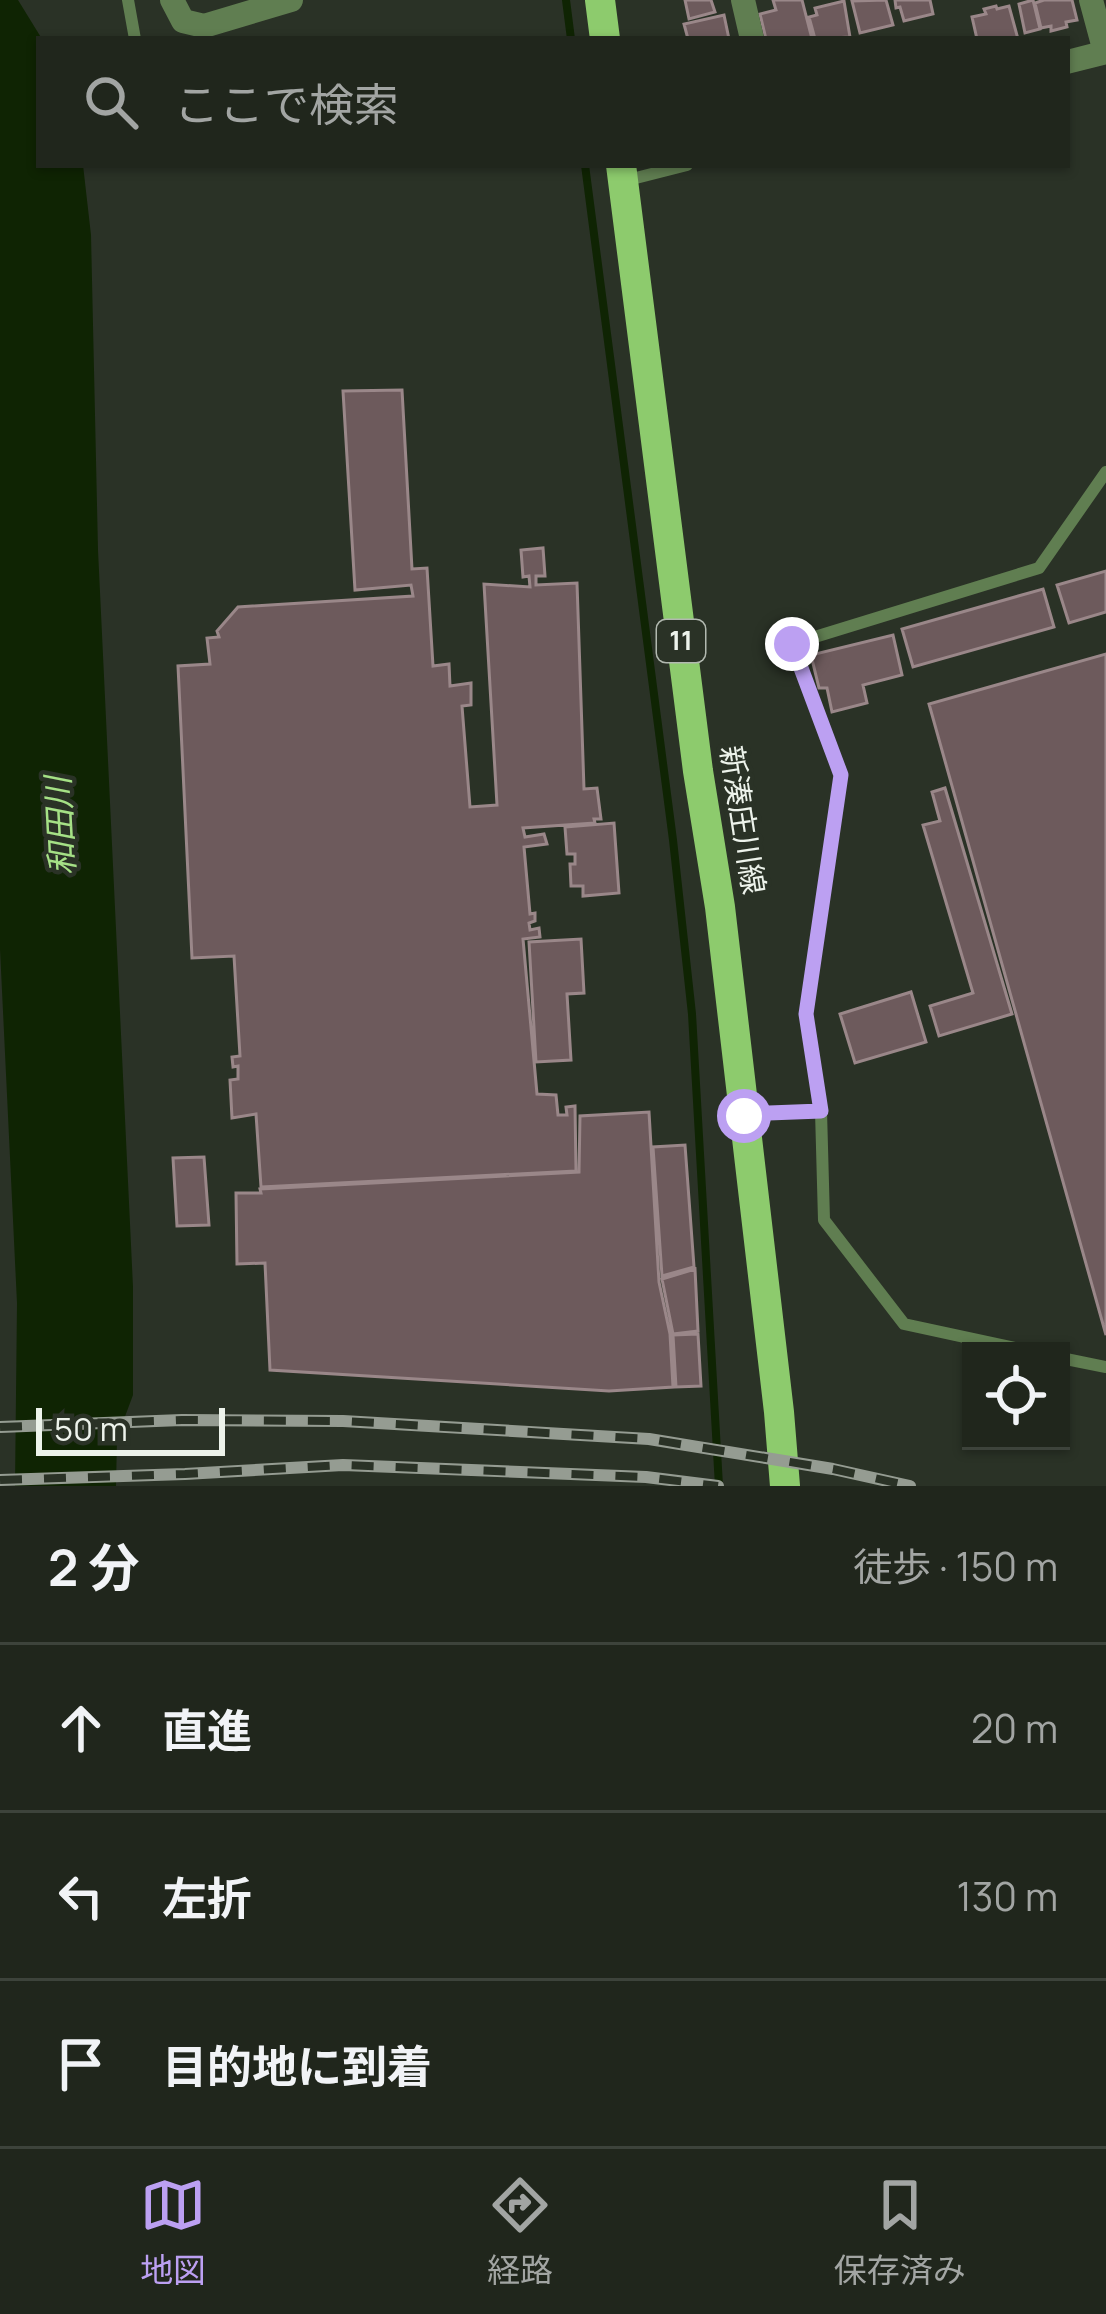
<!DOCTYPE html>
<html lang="ja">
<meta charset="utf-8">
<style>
body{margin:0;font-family:Manrope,"Noto Sans JP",sans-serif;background:#2d3229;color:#f1f3f6}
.controls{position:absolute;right:36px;bottom:36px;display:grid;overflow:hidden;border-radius:0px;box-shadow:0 3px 9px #0004}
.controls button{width:108px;height:108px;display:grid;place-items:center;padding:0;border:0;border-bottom:3px solid #3d433b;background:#20261c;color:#f1f3f6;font:60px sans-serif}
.scale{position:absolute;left:36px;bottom:30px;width:189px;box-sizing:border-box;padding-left:12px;border:6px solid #edf3eb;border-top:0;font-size:33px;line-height:42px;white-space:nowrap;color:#edf3eb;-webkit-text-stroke:9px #2a3226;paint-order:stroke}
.stop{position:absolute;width:36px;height:36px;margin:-27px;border:9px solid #bca0f2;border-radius:50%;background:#fff}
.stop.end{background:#bca0f2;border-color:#fff;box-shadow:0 3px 12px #0008}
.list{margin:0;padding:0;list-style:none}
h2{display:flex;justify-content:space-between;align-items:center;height:156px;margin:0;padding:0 48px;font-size:51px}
h2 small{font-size:39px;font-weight:400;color:#a2a5a3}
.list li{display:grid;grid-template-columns:78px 1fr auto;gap:36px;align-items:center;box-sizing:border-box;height:168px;padding:0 48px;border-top:3px solid #3d433b}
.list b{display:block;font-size:45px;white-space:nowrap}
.list em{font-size:39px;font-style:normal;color:#a2a5a3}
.icon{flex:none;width:66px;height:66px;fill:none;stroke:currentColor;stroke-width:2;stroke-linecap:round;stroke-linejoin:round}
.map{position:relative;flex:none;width:1106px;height:1486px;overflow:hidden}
.search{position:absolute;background:#20261c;box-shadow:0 3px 9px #0004;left:36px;right:36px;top:36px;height:132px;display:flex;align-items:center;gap:30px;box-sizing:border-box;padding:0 42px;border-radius:0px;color:#a2a5a3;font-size:45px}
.sheet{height:660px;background:#20261c}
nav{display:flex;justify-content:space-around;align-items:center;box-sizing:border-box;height:168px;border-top:3px solid #3d433b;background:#20261c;font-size:33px;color:#a2a5a3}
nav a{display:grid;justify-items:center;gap:6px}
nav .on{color:#bca0f2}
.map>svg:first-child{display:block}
.water{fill:#0f2403}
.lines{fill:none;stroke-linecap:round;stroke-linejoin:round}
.stream{stroke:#0f2403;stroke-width:8}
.building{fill:#6d5a5c;stroke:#9a8789;stroke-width:3}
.lane{stroke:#607e51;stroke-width:12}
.street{stroke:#607e51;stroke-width:24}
.primary{stroke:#8dcb6d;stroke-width:30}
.rail-casing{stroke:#959c92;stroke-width:12}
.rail{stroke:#2a3226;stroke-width:8;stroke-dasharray:22;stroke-linecap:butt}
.route{stroke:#bca0f2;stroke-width:15}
.labels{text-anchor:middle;stroke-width:9;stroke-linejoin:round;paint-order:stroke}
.shield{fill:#2a3226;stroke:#b2b9b0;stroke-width:3}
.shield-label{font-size:27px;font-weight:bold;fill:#edf3eb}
.street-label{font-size:30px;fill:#edf3eb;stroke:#2a3226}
.water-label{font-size:33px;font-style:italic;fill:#a5e186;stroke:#2a3226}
</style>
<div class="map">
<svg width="1106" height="1486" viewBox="0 0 1106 1486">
<rect width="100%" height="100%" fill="#2a3226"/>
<path class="water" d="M0 0H18L42 39H39V165H83L91 235 98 550 133 1287V1395L117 1438 116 1486H15L17 1303 0 949Z"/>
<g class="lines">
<path class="stream" d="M566 0 571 39
M585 165 673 840 692 1014 719 1486"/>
</g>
<path class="building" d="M685 0H711L715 12 689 19Z
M773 0H802L812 39H766L760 14 776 10Z
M886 0 893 25 860 33 852 1Z
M895 0H930L933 14 904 21 900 7 896 8Z
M1033 0 1040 29 1025 33 1019 4Z
M1044 0H1072L1077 20 1066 22 1067 27 1051 31V26L1041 28 1035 3Z
M844 1 850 37 815 39 809 17 817 15 815 8Z
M996 6 997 9 1009 6 1018 39H977L972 17 986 14 984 9Z
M724 15 729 39H688L684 24Z
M402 390 412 569 427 568 433 666 449 664 450 686 471 683V705L462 706 470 807 497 805 484 584 530 587 529 576 523 577 521 550 543 548 545 576H536V585L577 583 584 789 597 788 601 819H594L595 823 523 828 525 837 544 834 547 844 524 847 530 914 535 913V921L529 923 530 930 539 928 540 937 523 939 537 1094 556 1095 558 1115H567L566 1107 575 1106 576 1171 261 1187 256 1114 232 1118 230 1080 238 1079V1066L233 1067 232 1057 240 1056 234 956 192 958 178 666 210 664 207 638 219 637 217 631 238 607 413 596 411 585 355 590 343 391Z
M1106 571V612L1069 623 1057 585Z
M1043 589 1054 627 913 667 902 629Z
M893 635 902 675 863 685 867 703 832 712 827 688H819L811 655Z
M1106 654V1335L929 704Z
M945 788 1012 1014 939 1036 930 1006 973 993 923 825 940 821 932 792Z
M614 823 619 893 583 896V886H571L570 864H575V854H567L565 827Z
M581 939 584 993 567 994 571 1060 536 1062 529 942Z
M911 992 926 1042 855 1063 840 1014Z
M649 1112 659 1282 670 1334 673 1387 609 1391 270 1370 265 1263 237 1264 236 1193H261L260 1189 579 1172 580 1116Z
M685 1145 694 1267 662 1276 653 1147Z
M204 1157 209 1225 177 1226 173 1158Z
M695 1269 698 1331 673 1334 662 1279Z
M698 1334 701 1386 676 1387 673 1335Z"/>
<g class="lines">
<path class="lane" d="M128 0 135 39
M624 181 687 165
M821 1111 824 1220 904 1324 1029 1351
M747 1114 821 1111 806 1014 841 775 792 644 1039 568 1106 472
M1061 1358 1106 1367"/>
<path class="street" d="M172 0 183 21 204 26 291 0
M743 0 752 39
M1091 0 1105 52
M1067 62 1106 52"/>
<path class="primary" d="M600 0 605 39
M621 165 698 771 720 907 779 1412 785 1486"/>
<defs>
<path id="rail" d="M0 1427 182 1420 343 1421 649 1439 833 1469 910 1486
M0 1480 185 1474 343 1465 646 1477 718 1486"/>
</defs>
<use href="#rail" class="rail-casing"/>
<use href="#rail" class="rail"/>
</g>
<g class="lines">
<path class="route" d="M744 1116V1114L821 1111 806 1014 841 775 792 644"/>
</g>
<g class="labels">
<rect class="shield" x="657" y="620" width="48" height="42" rx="9"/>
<g class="shield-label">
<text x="681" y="650">11</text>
</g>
<g class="street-label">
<text transform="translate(742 820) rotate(81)" y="10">新湊庄川線</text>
</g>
<g class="water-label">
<text transform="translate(60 826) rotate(-93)" y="12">和田川</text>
</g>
</g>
</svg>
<div class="controls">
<button><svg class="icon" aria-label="locate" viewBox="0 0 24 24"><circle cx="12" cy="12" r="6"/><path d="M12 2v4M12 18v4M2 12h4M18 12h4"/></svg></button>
</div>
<div class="scale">50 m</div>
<div class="stop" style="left:744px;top:1116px"></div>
<div class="stop end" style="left:792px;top:644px"></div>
<div class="search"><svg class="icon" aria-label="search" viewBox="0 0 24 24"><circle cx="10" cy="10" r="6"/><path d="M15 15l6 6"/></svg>ここで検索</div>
</div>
<section class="sheet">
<h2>2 分<small>徒歩 · 150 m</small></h2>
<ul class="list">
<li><svg class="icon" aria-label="ahead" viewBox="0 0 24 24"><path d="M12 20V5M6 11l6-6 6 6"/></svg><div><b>直進</b></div><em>20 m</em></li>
<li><svg class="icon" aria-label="left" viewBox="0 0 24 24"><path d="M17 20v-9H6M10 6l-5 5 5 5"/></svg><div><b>左折</b></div><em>130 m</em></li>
<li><svg class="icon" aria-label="arrive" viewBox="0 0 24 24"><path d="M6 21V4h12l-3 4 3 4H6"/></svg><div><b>目的地に到着</b></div></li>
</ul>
</section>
<nav>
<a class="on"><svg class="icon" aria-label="map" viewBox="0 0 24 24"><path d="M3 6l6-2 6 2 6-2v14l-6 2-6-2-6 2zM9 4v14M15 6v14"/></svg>地図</a>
<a><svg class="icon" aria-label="directions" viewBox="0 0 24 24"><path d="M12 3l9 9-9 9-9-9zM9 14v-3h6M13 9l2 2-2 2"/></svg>経路</a>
<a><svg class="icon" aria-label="saved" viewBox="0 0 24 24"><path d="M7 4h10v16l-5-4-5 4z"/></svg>保存済み</a>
</nav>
